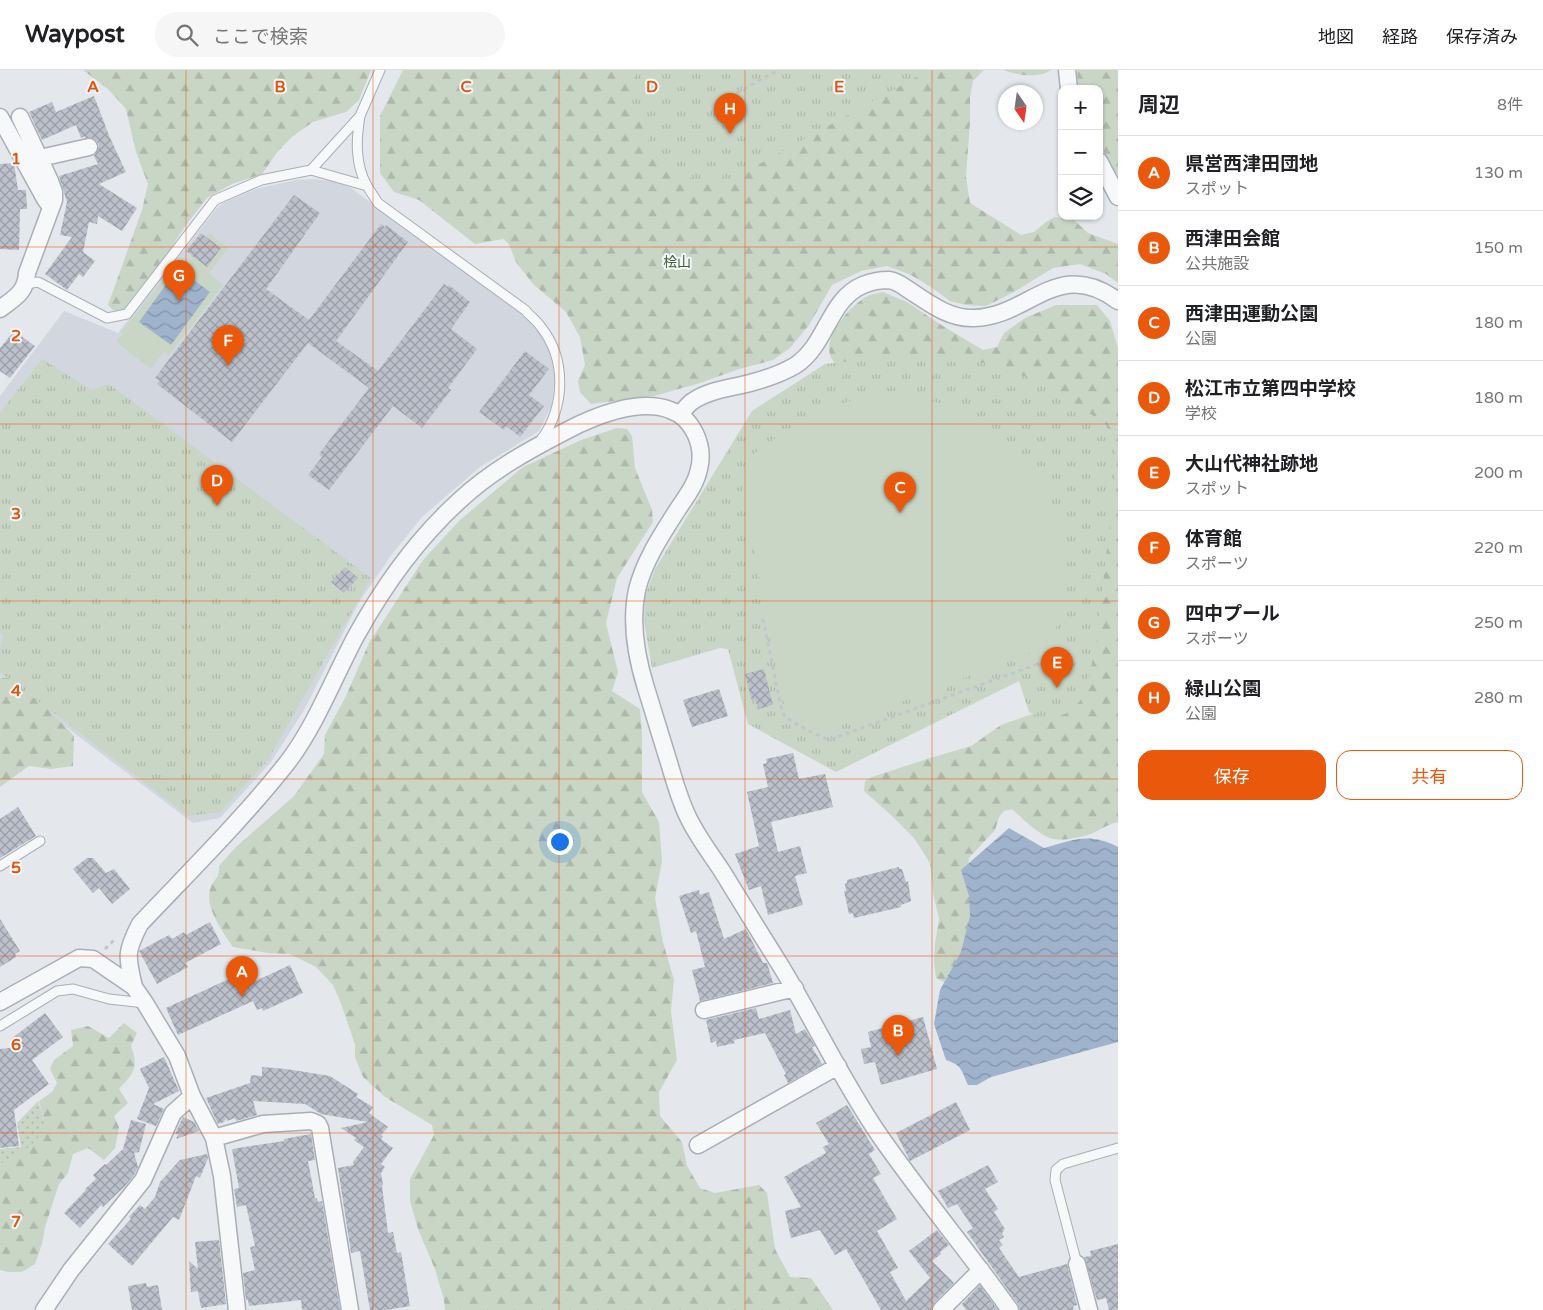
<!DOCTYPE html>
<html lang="ja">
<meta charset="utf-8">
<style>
body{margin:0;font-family:"Varela Round","Noto Sans JP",sans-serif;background:#f6f6f6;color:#202124}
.controls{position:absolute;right:15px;top:15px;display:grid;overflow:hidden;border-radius:10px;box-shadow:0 1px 4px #0004}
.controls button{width:45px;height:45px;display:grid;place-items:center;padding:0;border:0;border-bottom:1px solid #e0e0e0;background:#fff;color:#202124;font:25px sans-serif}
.compass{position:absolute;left:998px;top:15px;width:45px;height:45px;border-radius:50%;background:#fff;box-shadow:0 1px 4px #0004;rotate:167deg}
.you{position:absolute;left:559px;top:771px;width:18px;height:18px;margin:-12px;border:4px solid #fff;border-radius:50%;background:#1a73e8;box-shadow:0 0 0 8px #1a73e833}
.badge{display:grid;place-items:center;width:32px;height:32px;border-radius:50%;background:#ea580c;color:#fff;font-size:16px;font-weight:700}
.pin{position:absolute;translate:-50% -41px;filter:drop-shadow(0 1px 2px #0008)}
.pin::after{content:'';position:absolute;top:26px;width:18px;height:15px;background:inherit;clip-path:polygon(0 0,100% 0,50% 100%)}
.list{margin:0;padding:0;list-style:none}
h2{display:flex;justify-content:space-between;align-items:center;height:65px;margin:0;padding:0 20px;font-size:21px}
h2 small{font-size:16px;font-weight:400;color:#757577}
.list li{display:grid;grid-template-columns:32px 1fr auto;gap:15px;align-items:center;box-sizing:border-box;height:75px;padding:0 20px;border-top:1px solid #e0e0e0}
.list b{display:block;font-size:19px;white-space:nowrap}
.list p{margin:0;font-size:16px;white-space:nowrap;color:#757577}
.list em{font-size:16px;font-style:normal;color:#757577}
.actions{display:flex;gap:10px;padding:15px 20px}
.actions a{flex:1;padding:11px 0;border:1px solid #ea580c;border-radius:15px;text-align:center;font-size:18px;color:#ea580c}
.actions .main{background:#ea580c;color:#fff}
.icon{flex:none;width:28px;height:28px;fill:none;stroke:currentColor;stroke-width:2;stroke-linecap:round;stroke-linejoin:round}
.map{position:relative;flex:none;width:1118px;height:1240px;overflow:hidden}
header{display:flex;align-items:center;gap:30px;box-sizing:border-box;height:70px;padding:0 25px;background:#fff;border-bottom:1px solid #e0e0e0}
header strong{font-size:24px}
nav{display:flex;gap:28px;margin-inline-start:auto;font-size:18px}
.search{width:350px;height:45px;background:#f6f6f6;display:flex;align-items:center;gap:12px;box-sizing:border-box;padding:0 18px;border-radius:28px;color:#757577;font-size:19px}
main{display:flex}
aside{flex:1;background:#fff}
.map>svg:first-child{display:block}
.built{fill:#d2d6de}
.grass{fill:url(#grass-dots)}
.forest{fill:url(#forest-firs)}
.park{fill:url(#park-tufts)}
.pitch{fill:#c9d6c5}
.water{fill:url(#water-waves)}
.building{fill:url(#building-cross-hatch)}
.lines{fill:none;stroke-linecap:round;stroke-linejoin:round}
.lane-casing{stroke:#a9aeb7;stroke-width:11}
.street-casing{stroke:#a9aeb7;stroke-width:19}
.path{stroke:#c2c5cb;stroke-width:3;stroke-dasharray:4 4;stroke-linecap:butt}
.lane{stroke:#f7f8fa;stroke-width:9}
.street{stroke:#f7f8fa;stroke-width:16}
.grid{fill:none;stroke:#df570f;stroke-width:1;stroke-opacity:0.55}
.labels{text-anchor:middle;stroke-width:4;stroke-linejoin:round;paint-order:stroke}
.park-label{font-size:14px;fill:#3f6138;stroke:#f4f6f9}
.grid-label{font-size:16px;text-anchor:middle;font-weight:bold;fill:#df570f;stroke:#f4f6f9;stroke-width:4;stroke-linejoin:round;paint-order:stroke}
</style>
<header>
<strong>Waypost</strong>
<div class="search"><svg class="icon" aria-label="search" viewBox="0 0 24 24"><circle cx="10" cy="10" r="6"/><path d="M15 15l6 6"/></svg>ここで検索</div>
<nav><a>地図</a><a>経路</a><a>保存済み</a></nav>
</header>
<main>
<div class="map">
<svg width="1118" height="1240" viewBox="0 0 1118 1240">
<defs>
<pattern id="grass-dots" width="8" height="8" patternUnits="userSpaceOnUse" patternTransform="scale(1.25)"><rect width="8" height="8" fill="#c9d6c5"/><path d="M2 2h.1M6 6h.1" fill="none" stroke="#adb8ab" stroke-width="1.8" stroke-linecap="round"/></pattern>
<pattern id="forest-firs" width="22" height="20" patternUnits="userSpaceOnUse" patternTransform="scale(1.25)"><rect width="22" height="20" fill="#c9d6c5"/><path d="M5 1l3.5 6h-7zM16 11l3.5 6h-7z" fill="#adb8ab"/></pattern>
<pattern id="park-tufts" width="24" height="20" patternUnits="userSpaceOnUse" patternTransform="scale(1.25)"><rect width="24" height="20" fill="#c9d6c5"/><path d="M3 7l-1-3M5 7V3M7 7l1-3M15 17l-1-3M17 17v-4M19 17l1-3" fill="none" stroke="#adb8ab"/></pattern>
<pattern id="water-waves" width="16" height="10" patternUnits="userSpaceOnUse" patternTransform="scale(1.25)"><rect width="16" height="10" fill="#9fb4cc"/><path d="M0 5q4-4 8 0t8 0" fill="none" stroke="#8293a7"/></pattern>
<pattern id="building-cross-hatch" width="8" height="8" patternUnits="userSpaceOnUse" patternTransform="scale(1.25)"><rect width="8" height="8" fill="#bbc0ca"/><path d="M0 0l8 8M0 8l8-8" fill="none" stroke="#989da6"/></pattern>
</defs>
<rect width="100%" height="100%" fill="#e4e7ec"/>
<path class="built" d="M316 109 337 112 351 118 526 247 539 261 548 276 555 305 552 335 539 361 480 397 422 447 392 484 359 532 304 640 271 692 220 748 193 753 0 607V326L64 241 118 263 217 138 223 133 259 118 296 110Z"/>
<path class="grass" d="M38 1031C40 1038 45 1049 44 1055 42 1073 15 1088 0 1094V1079L21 1077 17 1053Z"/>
<path class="forest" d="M83 0H371L359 30 346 42 313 52 293 66 278 81 262 104 232 114 207 128 186 155 146 216 126 241 120 242 113 240 108 235 142 140 148 114 136 82 126 39 109 20Z
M403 0H984L973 11 970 27V52L966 107 970 133 1021 165 1034 162 1046 152 1054 147 1074 150 1088 163 1118 174V213L1106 204 1080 194 1053 198 1014 222 986 236 966 235 950 231 928 215 909 204 887 196 861 201 832 215 809 255 790 278 773 290 739 299 700 313 654 326 591 334 580 322 578 311 585 295 580 267 566 242 533 214 516 192 509 174 503 169 475 174 419 130 394 122 380 103V46Z
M1003 0H1051C1038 9 1017 5 1003 0Z
M1077 0H1118V111L1099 72V19H1078Z
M883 222 907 232 938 253 983 280 997 277 1004 263 1025 248 1056 235H1097L1110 251 1118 278V752C1109 754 1101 759 1093 763 1083 767 1065 771 1054 769 1041 767 1022 748 1012 739L1004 741 999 747 995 760 969 788 967 801 974 843 966 879 946 913 936 908 934 891 935 874 939 849 933 823 930 793 914 768 891 745 864 721 865 711 872 707 927 689 971 676 1001 655 1041 641 851 302C845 299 835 295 832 289 820 269 849 238 864 228 869 224 877 224 883 222Z
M617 358 627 359 632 366 635 398 652 440 653 452 617 508 606 553 618 602 612 621 640 639 642 664V722L659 752 662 791 655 828 663 872 674 910 671 941 677 990 659 1022 660 1046 682 1072 687 1096 700 1118 715 1123 759 1115 767 1123 775 1179 790 1207 811 1208 833 1240H445L444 1230 435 1199 418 1159 410 1131V1109L434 1065 432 1055 385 1027 363 1007 355 987V974L340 931 333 915 316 897 290 884 268 883 233 877C223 862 203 836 211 817 216 806 219 810 219 796L236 777 294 726 324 684 325 665 346 626 369 573 423 490 460 450 523 397 581 370Z
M0 608H9L45 636 74 666 73 696 51 699 29 696 0 717Z
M124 953 137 963 131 976C139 998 134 1003 119 1019L128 1033 114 1046 119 1057 115 1078 104 1090 88 1078 73 1084 68 1103 59 1114 45 1157 42 1174 35 1194 22 1202H8L0 1200V1094C15 1087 42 1073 44 1054 45 1048 40 1037 39 1031L52 1022 57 1013 50 999 54 990 73 976 71 960 88 956 109 968Z"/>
<path class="park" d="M637 0H929L716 118 661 96 632 32Z
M911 284 966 288 1018 303 1063 326 1106 354 1117 387 1098 560 1090 604 1080 631 1067 643 1047 651 1029 642 1019 611 836 702 748 654 728 579 720 578 652 598 644 551 645 526 655 499 752 341 825 294Z
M42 289 92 320 109 314 371 508 268 690 220 742 188 746 0 602V579L3 566 0 563V343Z"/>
<path class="pitch" d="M209 163 228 178 209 203 223 215 169 285 164 281 151 299 116 272 122 264 121 262 181 189 186 192Z
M885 326C908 328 931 329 953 337 1019 363 1069 432 1067 504 1066 529 1059 552 1050 575L836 657 814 659 789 644 782 629 740 404 755 383 787 360 823 339 853 330Z"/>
<path class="water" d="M178 198 210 222 171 275 139 252Z
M1009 758 1044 778C1073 770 1089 762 1118 777V972L991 1007 977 1015H968C961 1000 963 996 946 990L934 954 940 920 961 882 970 846 969 826 961 800Z"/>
<path class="building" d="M94 26 110 68 126 102 99 114 137 138 122 161 98 146 97 154 89 152 83 182 95 191 83 207 79 204 67 220 45 204 72 167 60 165 67 132 59 106 98 94 94 86 98 80 99 75 97 71 92 68H85V66L81 68 76 55 42 70 29 42 52 32 56 42Z
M14 93 18 120H26L27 139H20L19 180 0 179V94Z
M294 125 320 143 266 219 309 250 381 154 385 157 386 155 408 172 336 271 378 301 444 214 448 217 449 215 470 232 451 259 477 279 448 318 451 320 422 358 393 336 329 420 308 405 322 387 319 384 369 318 308 273 232 372 157 314 160 311 155 308Z
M201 163 221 178 207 197 186 181Z
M14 261 35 276 10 308 0 301V278Z
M525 281 549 299 529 325 544 336 520 367 506 356 504 360 479 342Z
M345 497 358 508 344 523 331 512Z
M764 599 773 635 758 639 756 630 752 631 745 604Z
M719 619 728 646 692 657 683 630Z
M793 683 799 709 825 704 833 737 771 752 778 782 800 776 807 803 795 806 803 835 768 845 761 816 749 820 735 784 759 776 747 722 768 717 763 694 767 693 766 689Z
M18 737 36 766 0 788V749Z
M87 788H93L106 803 114 799 130 819 112 834 99 818 93 823 73 799Z
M899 797V799H902L906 812 908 811 911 831 901 835V837L854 848 853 843 849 844 844 821H846L845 814 847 813V810Z
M699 820 700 825 709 822 724 869 746 859 763 893H767L773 913 700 931 692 900 705 897 696 861 691 863 679 826Z
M0 849 20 881 15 884 16 887 0 897Z
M210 852 221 874 185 893 188 897 157 914 139 881 169 865 172 869 184 862 186 865Z
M290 895 303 923 263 941 262 938 257 940 253 931 178 965 166 938 244 902 249 914Z
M756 938 759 949 790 940 796 964 805 959 815 976 812 977 822 994 788 1013 784 1005 786 1004 765 963 734 970 735 973 717 977 716 971 711 973 706 950Z
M45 943 63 967 32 990 49 1014 14 1040 19 1076 0 1078V979L17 977 11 969Z
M923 947 937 999 881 1015 875 992 864 994 861 979 871 977 868 962Z
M164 987 179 1021 153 1034 164 1039 156 1056 137 1049 149 1018 140 999Z
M262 997 286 999 330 1006 358 1024 356 1027 373 1037 369 1043 388 1057 381 1065 383 1066 381 1069 393 1078 381 1094 385 1097 381 1103 383 1115 382 1116 388 1163 393 1162 397 1183 401 1182 410 1236 387 1240H370L360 1181 351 1183 338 1098 354 1095 353 1092 364 1077 354 1070 356 1068 341 1058 368 1052 321 1044 305 1034 253 1031 257 1045 236 1051 235 1048 227 1051 226 1048 224 1052 218 1054 206 1028 250 1013 251 1005 262 1006Z
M956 1032 970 1060 910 1091 896 1063Z
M847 1035 875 1080 869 1084 881 1104 873 1108 897 1149 877 1161 898 1198 890 1202 906 1231 930 1208 909 1181 937 1160 949 1175 940 1182 941 1184 932 1191 954 1213 934 1233 931 1240H881L846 1179 835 1185 820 1160 791 1168 785 1141 801 1137 784 1107 826 1083 823 1077 829 1074 816 1053Z
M183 1047 194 1052 199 1061 176 1069 178 1064H175Z
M131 1050 146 1054 139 1082 134 1083 138 1097 134 1105 125 1116 103 1137 101 1135 80 1158 64 1143 86 1120 85 1119 96 1109 93 1105 105 1094 106 1095 123 1079Z
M311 1064 315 1090 308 1091 315 1128H317L318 1132 322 1131 340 1240H302L301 1230 249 1236 248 1230H246L243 1203 255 1200 250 1177 255 1176 246 1135 237 1137 234 1119 239 1118 232 1079 284 1071V1069Z
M207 1084 208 1088 200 1108 196 1106 179 1150 173 1147 132 1196 108 1174 131 1149 129 1147 140 1135 145 1139 155 1127 160 1112 180 1090Z
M988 1095 998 1112 985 1119 998 1139 994 1142 1005 1159 1002 1163 1004 1167 999 1170 1003 1175 999 1178 1019 1207 1067 1194 1077 1235 1073 1236 1074 1240H1020L1018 1234 967 1162 973 1158 957 1134 948 1138 938 1121Z
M219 1170 226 1234 201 1238 198 1221 191 1222 189 1191 198 1199 195 1172Z
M1118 1174V1240H1109L1106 1228 1097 1230 1084 1187 1091 1186 1090 1181Z
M146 1213 147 1217 158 1215 162 1240H132L128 1216Z
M980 1215 986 1224 998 1240H966L962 1234Z"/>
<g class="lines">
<defs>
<path id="lane" d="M360 46 380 0
M311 100 367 116 378 133 525 240C530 246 537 251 541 257 567 290 565 337 541 370
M26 214 38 212 107 248 127 244 215 130 261 110 311 100 360 46C356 70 355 94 367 116
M0 796 40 771
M0 956 57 921 73 919 109 929 145 933
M1077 1194 1055 1110 1056 1100 1063 1094 1118 1078"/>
<path id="street" d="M1067 0 1069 19
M0 47 45 129 51 137
M40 88 89 77
M1099 91 1118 127
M0 239C14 228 26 223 27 203L54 130V122L50 111 20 47
M680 345C684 340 688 334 693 331 709 320 731 318 750 313 765 309 783 303 796 295 827 274 829 229 863 215 870 212 881 210 889 210 897 211 903 216 909 220 929 233 949 249 974 248 1029 247 1058 186 1118 231
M134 917C127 886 125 883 140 854 189 802 242 750 287 693 315 657 334 607 356 566 383 517 418 468 460 430 491 401 529 380 566 361 594 346 639 328 670 340 693 348 705 376 699 399 696 414 686 427 678 439 662 464 644 491 637 520 630 553 636 586 646 618 654 644 662 670 670 696 675 713 680 731 688 747 697 766 710 783 722 801 741 832 760 863 779 893 814 950 842 1011 880 1066 921 1125 968 1181 1010 1240
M0 932 79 888 93 889 134 917 145 933 177 986 192 1026 214 1068 222 1106 237 1240
M704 940 795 918
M214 1068 263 1054 311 1051 318 1054 320 1058 350 1240
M698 1075 838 996
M1077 1194 1089 1240
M44 1240 71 1200 143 1110 173 1043 192 1026
M941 1240 981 1200"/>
</defs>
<use href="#lane" class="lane-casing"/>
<use href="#street" class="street-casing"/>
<path class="path" d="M737 23 778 0
M763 549 781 637 785 647 807 660 829 670 1043 592 1055 612
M105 879 115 869"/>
<use href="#lane" class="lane"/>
<use href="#street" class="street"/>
</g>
<path class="grid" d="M186 0V1240M373 0V1240M559 0V1240M745 0V1240M932 0V1240M0 177H1118M0 354H1118M0 531H1118M0 709H1118M0 886H1118M0 1063H1118"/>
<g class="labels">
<g class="park-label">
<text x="677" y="197">桧山</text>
</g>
</g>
<g class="grid-label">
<text x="93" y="22">A</text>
<text x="280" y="22">B</text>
<text x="466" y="22">C</text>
<text x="652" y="22">D</text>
<text x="839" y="22">E</text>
<text x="16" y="94">1</text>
<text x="16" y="271">2</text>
<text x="16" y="449">3</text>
<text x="16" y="626">4</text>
<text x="16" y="803">5</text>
<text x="16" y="980">6</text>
<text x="16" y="1157">7</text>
</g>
</svg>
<div class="controls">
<button>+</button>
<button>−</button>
<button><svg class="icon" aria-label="layers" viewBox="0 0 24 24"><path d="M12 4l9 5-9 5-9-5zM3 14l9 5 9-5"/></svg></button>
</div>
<svg class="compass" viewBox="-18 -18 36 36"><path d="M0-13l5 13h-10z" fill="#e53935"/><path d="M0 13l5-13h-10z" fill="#757577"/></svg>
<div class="you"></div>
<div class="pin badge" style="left:242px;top:927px">A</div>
<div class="pin badge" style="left:898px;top:986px">B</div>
<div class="pin badge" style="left:900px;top:443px">C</div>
<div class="pin badge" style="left:217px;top:436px">D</div>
<div class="pin badge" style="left:1057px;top:618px">E</div>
<div class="pin badge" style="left:228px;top:296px">F</div>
<div class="pin badge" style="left:179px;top:231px">G</div>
<div class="pin badge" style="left:730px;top:64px">H</div>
</div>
<aside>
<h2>周辺<small>8件</small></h2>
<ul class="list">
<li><span class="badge">A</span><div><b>県営西津田団地</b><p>スポット</p></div><em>130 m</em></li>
<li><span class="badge">B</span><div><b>西津田会館</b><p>公共施設</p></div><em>150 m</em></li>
<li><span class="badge">C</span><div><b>西津田運動公園</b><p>公園</p></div><em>180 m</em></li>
<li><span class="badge">D</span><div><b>松江市立第四中学校</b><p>学校</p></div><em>180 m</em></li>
<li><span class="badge">E</span><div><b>大山代神社跡地</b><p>スポット</p></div><em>200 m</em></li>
<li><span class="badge">F</span><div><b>体育館</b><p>スポーツ</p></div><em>220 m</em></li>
<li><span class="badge">G</span><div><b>四中プール</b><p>スポーツ</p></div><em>250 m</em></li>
<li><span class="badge">H</span><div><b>緑山公園</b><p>公園</p></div><em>280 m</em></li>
</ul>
<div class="actions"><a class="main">保存</a><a>共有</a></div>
</aside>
</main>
